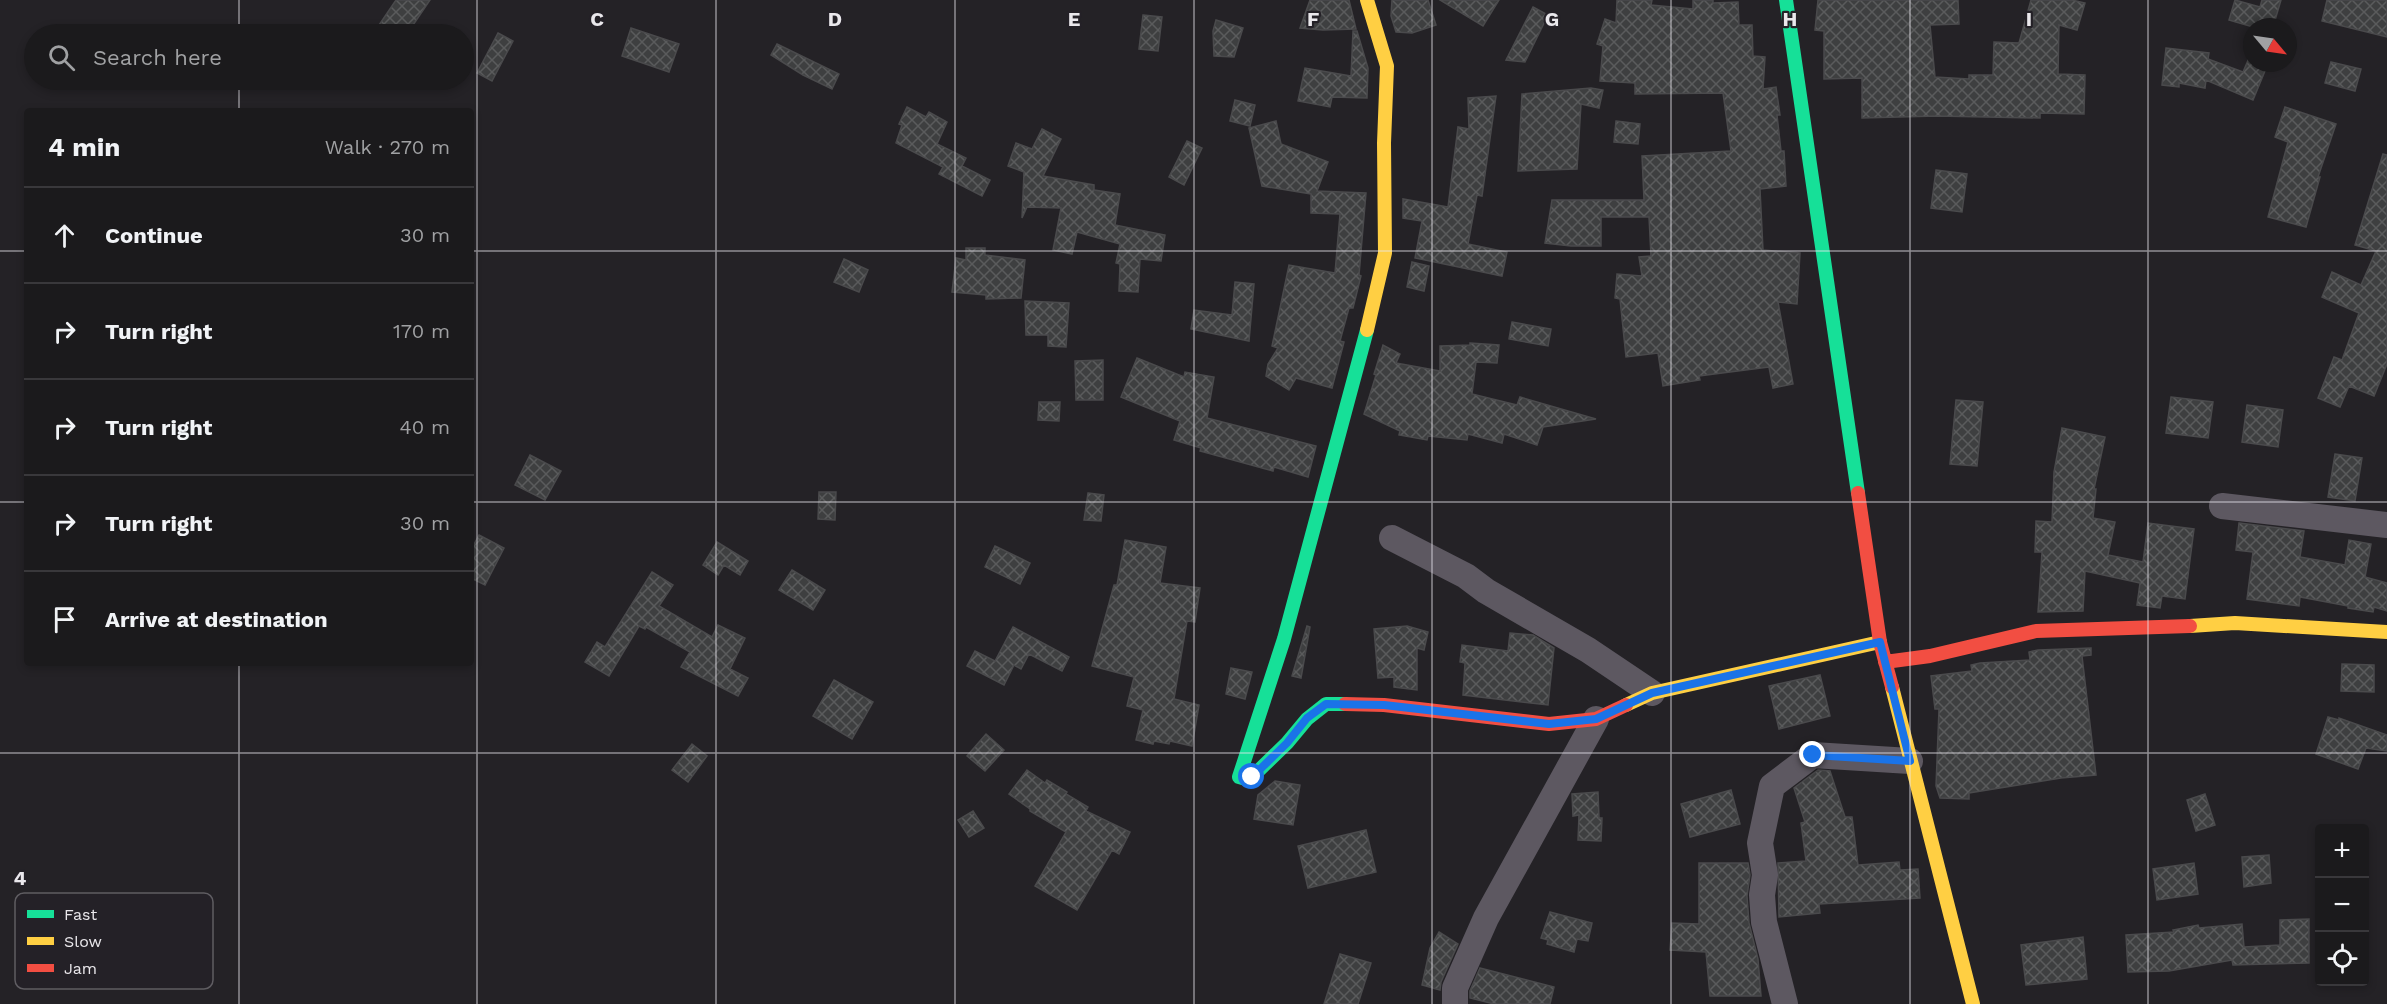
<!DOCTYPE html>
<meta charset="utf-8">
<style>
body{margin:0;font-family:"Work Sans",sans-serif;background:#282729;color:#f1f3f6}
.controls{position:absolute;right:18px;bottom:18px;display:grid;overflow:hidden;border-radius:6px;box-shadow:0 3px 9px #0003}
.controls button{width:54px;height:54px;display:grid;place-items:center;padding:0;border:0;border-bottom:2px solid #39383b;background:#1b1a1c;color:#f1f3f6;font:30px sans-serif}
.compass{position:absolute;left:2243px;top:18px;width:54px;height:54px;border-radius:50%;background:#1b1a1c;box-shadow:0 3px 9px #0003;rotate:119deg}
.stop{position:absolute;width:18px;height:18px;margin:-14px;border:4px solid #1a73e8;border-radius:50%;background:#fff}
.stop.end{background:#1a73e8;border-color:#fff;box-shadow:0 2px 6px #0008}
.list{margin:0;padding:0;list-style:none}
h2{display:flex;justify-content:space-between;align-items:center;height:78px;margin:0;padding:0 24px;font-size:26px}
h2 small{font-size:20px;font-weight:400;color:#a0a1a3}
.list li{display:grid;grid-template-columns:39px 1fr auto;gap:18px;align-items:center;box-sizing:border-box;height:96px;padding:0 24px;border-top:2px solid #39383b}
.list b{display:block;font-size:22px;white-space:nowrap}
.list em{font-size:20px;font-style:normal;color:#a0a1a3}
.icon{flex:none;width:33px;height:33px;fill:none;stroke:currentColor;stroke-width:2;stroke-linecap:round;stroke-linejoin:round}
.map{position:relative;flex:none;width:2387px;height:1004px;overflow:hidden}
.search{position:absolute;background:#1b1a1c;box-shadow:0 3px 9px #0003;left:24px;top:24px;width:450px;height:66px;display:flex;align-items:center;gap:15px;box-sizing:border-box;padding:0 21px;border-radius:33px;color:#a0a1a3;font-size:22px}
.panel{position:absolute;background:#1b1a1c;box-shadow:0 3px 9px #0003;left:24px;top:108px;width:450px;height:558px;border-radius:6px}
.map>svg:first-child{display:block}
.building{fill:url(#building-cross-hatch);stroke:#4a4a4c;stroke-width:1.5}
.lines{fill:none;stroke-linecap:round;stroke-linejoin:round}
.street{stroke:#5d5861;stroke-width:26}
.fast{stroke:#16e098;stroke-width:14}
.slow{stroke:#ffcf43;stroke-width:14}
.jam{stroke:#f24e42;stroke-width:14}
.route{stroke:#1a73e8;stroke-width:8}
.grid{fill:none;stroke:#eae8ec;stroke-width:1.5;stroke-opacity:0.55}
.key{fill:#242127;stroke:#5f5d62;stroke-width:1.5}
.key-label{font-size:16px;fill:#eae8ec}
.grid-label{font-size:20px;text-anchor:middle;font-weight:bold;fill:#eae8ec;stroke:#242127;stroke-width:4.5;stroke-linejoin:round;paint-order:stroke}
</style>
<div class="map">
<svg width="2387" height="1004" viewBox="0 0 2387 1004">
<defs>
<pattern id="building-cross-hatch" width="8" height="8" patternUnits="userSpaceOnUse" patternTransform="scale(1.5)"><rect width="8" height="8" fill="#3e3f40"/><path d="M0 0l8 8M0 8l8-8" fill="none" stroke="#5a5b5c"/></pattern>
</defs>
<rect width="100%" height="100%" fill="#242226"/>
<path class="building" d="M396 0H430L407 34H393L379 25Z
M1310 0H1349L1356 29 1323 30 1300 28Z
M1392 0H1428L1436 25 1412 33 1396 32 1391 16Z
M1440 0H1499L1483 26Z
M1617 0H1652L1651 5 1693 9V0H1713V3L1738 2 1739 25H1752L1753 56 1765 57 1763 89 1776 87 1780 115H1777L1781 151H1784L1786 186 1760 189 1763 250 1800 253 1797 304 1778 302 1793 384 1773 388 1769 367 1699 376 1700 380 1663 386 1658 353 1626 357 1620 299 1615 298 1617 274 1642 276 1639 257 1651 256 1649 217H1601V246H1571L1545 243 1552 200H1644L1642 156 1731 151 1723 93 1635 94V83L1600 81 1603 46 1597 44 1605 19 1616 23Z
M1818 0H1958L1959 24 1930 25 1935 77 1969 79V75H1993L1994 42 2019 43 2031 0H2072L2085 3 2077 30 2059 25 2058 74 2085 75 2084 114 2040 113V118L1937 116 1862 118V78L1824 79V31L1815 30Z
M2235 0 2260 7 2262 0H2281L2273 27H2253L2229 20Z
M2327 0H2387V37L2322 21Z
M1533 7 1548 15 1525 62 1506 60Z
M1143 15 1162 17 1158 51 1139 49Z
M1216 20 1243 28 1234 57 1214 56 1213 31Z
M631 28 679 44 669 72 622 56Z
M1353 31H1357L1368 68 1367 98 1332 97 1330 107 1298 101 1305 68 1351 76Z
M498 33 513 41 492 81 477 73Z
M777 44 839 74 832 89 803 75 771 55Z
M2166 48 2209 53 2208 59 2243 72 2249 58 2252 60V63L2267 66 2253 100 2206 80 2205 88 2179 83V87L2162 85Z
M2331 62 2361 69 2355 91 2325 83Z
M1591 88 1603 90 1599 108 1581 104 1577 169 1518 171 1522 94Z
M1496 96 1482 196 1477 195 1468 244 1507 252 1502 276 1415 258 1422 221 1403 218V199L1448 207 1458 127 1469 129 1468 98Z
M1235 100 1255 105 1250 126 1230 121Z
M907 107 926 117 929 112 947 122 937 144 966 158 962 166 990 180 982 196 939 174 943 167 896 143 902 125 899 124Z
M2285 107 2336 124 2318 177H2320L2306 227 2268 217 2288 142 2275 137Z
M1276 121 1281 144 1328 162 1317 191 1366 193 1359 275 1361 276 1353 308H1349L1340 341 1344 342 1332 388 1296 378 1289 390 1266 376 1268 364 1278 348 1272 346 1289 265 1335 273 1340 214 1311 213V194L1262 186 1249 128Z
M1616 121 1640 124 1638 144 1614 142Z
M1042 129 1061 139 1043 176 1094 185V190L1120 194 1115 225 1165 235 1161 261 1140 259 1138 292 1119 291 1120 264 1116 263 1120 244 1077 232 1072 254 1053 250 1061 208 1027 207 1022 218 1024 172 1008 166 1016 143 1032 149Z
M1187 141 1202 148 1184 185 1169 177Z
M2383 154 2387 155V364L2374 396 2349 386 2340 407 2318 398 2334 357 2342 360 2359 313 2322 297 2332 272 2361 285 2376 251 2355 245Z
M1936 170 1967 174 1962 212 1931 208Z
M966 248H985V255L1025 260 1021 298 986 299V295L952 292 956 258 966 260Z
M844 259 868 270 859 292 834 282Z
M1412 262 1429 266 1424 291 1407 287Z
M1235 282 1254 284 1249 341 1191 329 1194 310 1232 315Z
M1025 301 1069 303 1066 347 1048 346V335H1026Z
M1512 322 1551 329 1548 346 1509 339Z
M1470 343 1499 345 1497 363 1476 362 1472 394 1517 405 1520 397 1596 419 1543 427 1537 445 1504 434 1502 443 1468 434 1467 440 1428 436 1427 440 1399 435 1400 431 1364 414 1376 375 1374 374 1383 345 1400 354 1396 363 1440 371V346L1470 345Z
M1137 358 1184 377 1185 372 1214 377 1207 418 1316 446 1308 477 1274 467 1273 471 1200 451 1201 448 1174 440 1180 421 1121 397Z
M1103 360V400H1076L1075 361Z
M2171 397 2213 402 2208 438 2166 433Z
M1956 400 1983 402 1977 466 1950 464Z
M1039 402H1060L1059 421 1038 420Z
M2247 405 2283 410 2278 447 2242 442Z
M2062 428 2105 437 2094 489H2096L2093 518 2115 522 2108 555 2143 562 2148 523 2194 529 2185 599 2162 596 2160 608 2137 605 2140 583 2085 571 2083 611 2038 612 2042 552H2035L2036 521 2052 522 2054 472Z
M2335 454 2362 458 2355 501 2328 497Z
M530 455 561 471 545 500 515 485Z
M819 492H836L835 520 818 519Z
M1088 493 1104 495 1101 521 1084 520Z
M2239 523 2304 531 2300 557 2345 565 2349 540 2371 544 2365 577 2387 583V611L2374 607 2373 612 2348 608V606L2300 597 2299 606 2247 599 2253 552 2236 550Z
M479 535 504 548 485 585 471 578V550Z
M1125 540 1166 547 1160 583 1200 588 1195 622 1187 621 1174 699 1199 705 1192 746 1170 741 1169 744 1154 741 1153 744 1136 740 1143 710 1127 706 1134 677 1092 666 1114 585H1117Z
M717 542 748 561 740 575 724 565 718 575 703 565Z
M995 546 1030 563 1020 584 985 567Z
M792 570 825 590 813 610 779 590Z
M652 572 673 585 659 606 712 637 718 625 745 638 730 669 748 678 738 696 681 667 690 652 646 627 645 629 639 626 609 676 585 662 597 642 605 647Z
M1307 626 1310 627 1301 678 1292 676Z
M1407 626 1428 632 1424 650 1417 648V690L1394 687V677L1378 678 1374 629Z
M1013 627 1069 657 1062 671 1029 654 1021 669 1014 665 1004 685 967 666 975 651 995 661Z
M1510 633 1533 635 1554 648 1548 705 1463 695 1465 663 1460 662 1462 645 1508 651Z
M2091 648V655L2082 656 2096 775 2061 778 1969 793V799L1940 798 1936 786 1939 709H1935L1931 676 1972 671 1971 665 1980 663 2030 660 2029 652 2038 650Z
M2342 664 2374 665V692L2341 691Z
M1231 668 1252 672 1245 699 1226 694Z
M1820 675 1830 716 1779 729 1769 686Z
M834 680 873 702 852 739 813 716Z
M2328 717 2339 720V718L2387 735V751L2366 748 2358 769 2316 754Z
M986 734 1004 750 985 771 967 756Z
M692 744 707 756 688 782 672 770Z
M1027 770 1045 783 1047 780 1067 792 1066 794 1088 807 1086 811 1130 832 1119 854 1112 850 1077 910 1035 886 1066 832 1030 811V809L1009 794Z
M1818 770 1830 771 1845 817H1852L1858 865 1899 862 1900 870 1918 869 1920 898 1819 904 1820 913 1779 917 1778 863 1806 861 1801 823 1805 822 1794 788Z
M1275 781 1300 785 1293 825 1254 819 1258 795Z
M1731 790 1740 824 1690 837 1681 804Z
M1598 792 1599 818H1602L1601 841 1578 840 1579 815 1573 816 1572 794Z
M2205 794 2215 825 2196 831 2187 800Z
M973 811 984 828 969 837 958 820Z
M1366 830 1376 872 1308 888 1298 846Z
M2269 855 2271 883 2244 887 2242 857Z
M1699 863H1748L1750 875 1747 896 1749 923 1758 959 1761 996H1710L1706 952 1670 950 1672 923 1699 924Z
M2194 863 2198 894 2157 900 2153 869Z
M1550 912 1592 923 1588 941 1577 939 1574 952 1547 944 1548 940 1541 938Z
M2309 919V963L2233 965 2232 960 2169 971 2128 972 2126 935 2174 932 2173 930 2198 925 2199 928 2242 924 2244 947 2280 945V920Z
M1439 932 1458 944 1441 982 1440 990 1422 985 1430 948Z
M2083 937 2087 979 2026 985 2021 945Z
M1340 954 1371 963 1358 1004H1324Z
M1480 968 1554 987 1550 1004H1494L1470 998V991Z"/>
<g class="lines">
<path class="street" d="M2222 506 2387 525
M1392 538 1466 576 1486 591 1588 650 1652 693
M1455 1004V988L1486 918 1596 719
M1785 1004 1764 922 1762 895 1765 875 1760 843 1772 786 1813 755 1910 761"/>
<path class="fast" d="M1786 0 1858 493
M1345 704H1326L1307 719 1287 743 1252 777 1246 779 1239 777 1284 639 1367 330"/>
<path class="slow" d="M1367 330 1385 253 1384 143 1387 66 1367 0
M2190 626 2235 623 2387 632
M1892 687 1973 1004
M1626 705 1652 693 1880 642"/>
<path class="jam" d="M1858 493 1880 642 1892 687
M1885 662 1930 656 2036 631 2190 626
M1345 704 1384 705 1549 724 1596 719 1626 705"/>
</g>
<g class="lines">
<path class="route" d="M1252 777 1287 743 1307 718 1326 704 1384 705 1549 724 1596 719 1652 693 1880 642 1910 761 1813 755"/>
</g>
<path class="grid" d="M239 0V34M477 0V1004M716 0V1004M955 0V1004M1194 0V1004M1432 0V1004M1671 0V1004M1910 0V1004M2148 0V1004M239 80V111M0 251H27M471 251H2387M0 502H27M471 502H2387M239 663V1004M0 753H2387"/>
<rect x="15" y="893" width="198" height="96" rx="9" class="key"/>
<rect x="27" y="910" width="27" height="8" fill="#16e098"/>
<rect x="27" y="937" width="27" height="8" fill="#ffcf43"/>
<rect x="27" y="964" width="27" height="8" fill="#f24e42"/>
<g class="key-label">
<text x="64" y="920">Fast</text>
<text x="64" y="947">Slow</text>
<text x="64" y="974">Jam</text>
</g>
<g class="grid-label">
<text x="597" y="26">C</text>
<text x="835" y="26">D</text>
<text x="1074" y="26">E</text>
<text x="1313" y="26">F</text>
<text x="1552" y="26">G</text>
<text x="1790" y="26">H</text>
<text x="2029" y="26">I</text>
<text x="20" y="885">4</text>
</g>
</svg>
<div class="controls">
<button>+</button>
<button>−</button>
<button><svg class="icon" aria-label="locate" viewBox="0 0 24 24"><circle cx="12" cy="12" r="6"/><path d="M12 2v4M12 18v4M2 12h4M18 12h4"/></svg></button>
</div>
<svg class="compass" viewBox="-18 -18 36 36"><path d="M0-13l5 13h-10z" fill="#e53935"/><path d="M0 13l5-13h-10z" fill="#a0a1a3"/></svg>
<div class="stop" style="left:1252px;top:777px"></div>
<div class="stop end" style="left:1813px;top:755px"></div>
<div class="search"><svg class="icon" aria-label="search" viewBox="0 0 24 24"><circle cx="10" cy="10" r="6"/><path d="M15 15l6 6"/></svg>Search here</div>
<section class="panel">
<h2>4 min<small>Walk · 270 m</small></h2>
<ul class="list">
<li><svg class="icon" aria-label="ahead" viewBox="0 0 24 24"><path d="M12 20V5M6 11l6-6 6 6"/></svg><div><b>Continue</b></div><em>30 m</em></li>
<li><svg class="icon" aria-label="right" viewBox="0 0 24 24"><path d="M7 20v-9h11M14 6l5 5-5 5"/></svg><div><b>Turn right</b></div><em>170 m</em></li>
<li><svg class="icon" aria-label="right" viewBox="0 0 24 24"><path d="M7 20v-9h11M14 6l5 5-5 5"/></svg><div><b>Turn right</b></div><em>40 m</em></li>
<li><svg class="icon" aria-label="right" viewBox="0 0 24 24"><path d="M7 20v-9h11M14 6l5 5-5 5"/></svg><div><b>Turn right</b></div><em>30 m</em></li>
<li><svg class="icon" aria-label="arrive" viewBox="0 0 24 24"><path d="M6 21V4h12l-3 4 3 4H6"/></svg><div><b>Arrive at destination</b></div></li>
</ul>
</section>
</div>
